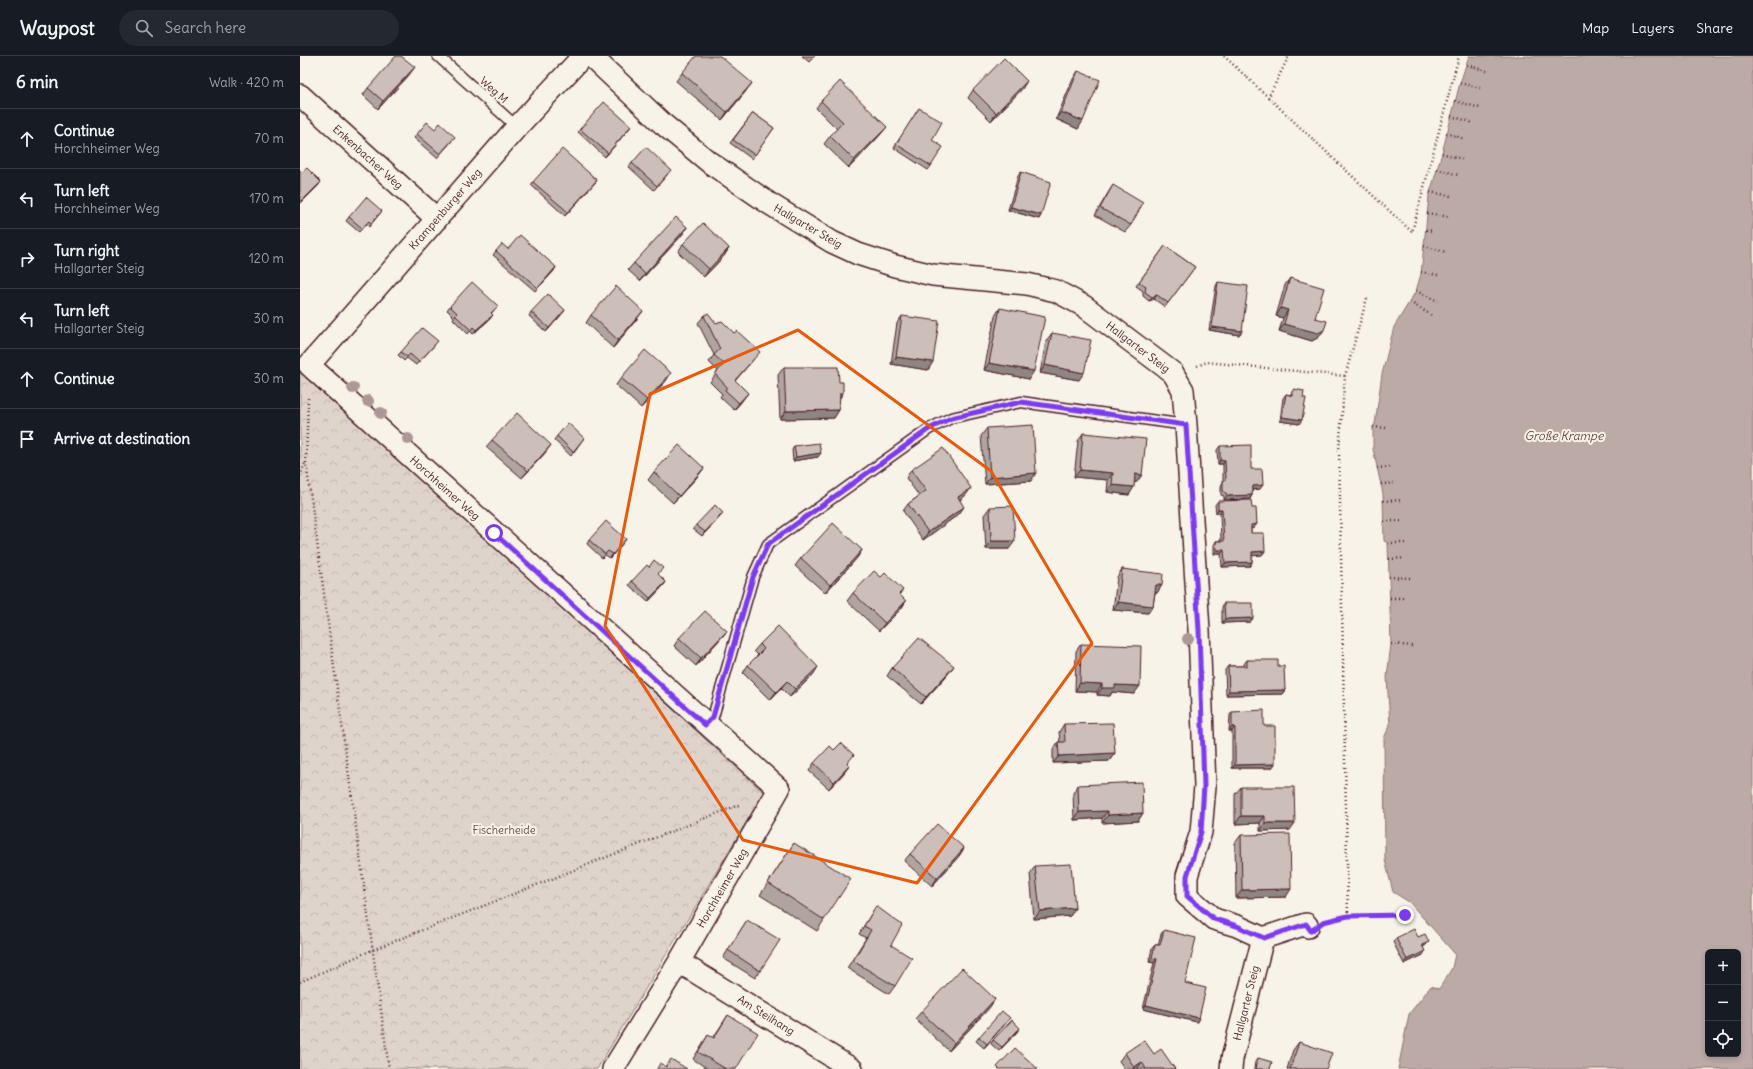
<!DOCTYPE html>
<meta charset="utf-8">
<style>
body{margin:0;font-family:Delius,sans-serif;background:#242831;color:#f1f3f6}
.controls{position:absolute;right:12px;bottom:12px;display:grid;overflow:hidden;border-radius:6px;box-shadow:0 2px 6px #0003}
.controls button{width:36px;height:36px;display:grid;place-items:center;padding:0;border:0;border-bottom:1px solid #363941;background:#171b24;color:#f1f3f6;font:20px sans-serif}
.stop{position:absolute;width:12px;height:12px;margin:-9px;border:3px solid #7c3aed;border-radius:50%;background:#fff}
.stop.end{background:#7c3aed;border-color:#fff;box-shadow:0 1px 4px #0008}
.list{margin:0;padding:0;list-style:none}
h2{display:flex;justify-content:space-between;align-items:center;height:52px;margin:0;padding:0 16px;font-size:17px}
h2 small{font-size:13px;font-weight:400;color:#9ea1a6}
.list li{display:grid;grid-template-columns:26px 1fr auto;gap:12px;align-items:center;box-sizing:border-box;height:60px;padding:0 16px;border-top:1px solid #363941}
.list b{display:block;font-size:15px;white-space:nowrap}
.list p{margin:0;font-size:13px;white-space:nowrap;color:#9ea1a6}
.list em{font-size:13px;font-style:normal;color:#9ea1a6}
.icon{flex:none;width:22px;height:22px;fill:none;stroke:currentColor;stroke-width:2;stroke-linecap:round;stroke-linejoin:round}
.map{position:relative;flex:none;width:1453px;height:1013px;overflow:hidden}
header{display:flex;align-items:center;gap:24px;box-sizing:border-box;height:56px;padding:0 20px;background:#171b24;border-bottom:1px solid #363941}
header strong{font-size:19px}
nav{display:flex;gap:22px;margin-inline-start:auto;font-size:14px}
.search{width:280px;height:36px;background:#242831;display:flex;align-items:center;gap:10px;box-sizing:border-box;padding:0 14px;border-radius:22px;color:#9ea1a6;font-size:15px}
main{display:flex}
aside{flex:1;background:#171b24}
.map>svg:first-child{display:block}
.forest{fill:url(#forest-crowns);stroke:#947a7c}
.water{fill:#bcaaa7;stroke:#8e7275;fill-rule:evenodd}
.lines{fill:none;stroke-linecap:round;stroke-linejoin:round}
.service-casing{stroke:#4a1f2b;stroke-width:13}
.minor-casing{stroke:#4a1f2b;stroke-width:24}
.path{stroke:#4a1f2b;stroke-width:2.5;stroke-dasharray:1 3;stroke-linecap:butt}
.service{stroke:#f7f3e8;stroke-width:10}
.minor{stroke:#f7f3e8;stroke-width:21}
.tree{fill:#ac9796}
.wall{fill:#afa49f;stroke:#4a1f2b}
.shaded-wall{fill:#8f8682;stroke:#4a1f2b}
.building{fill:#ccbfb9;stroke:#4a1f2b}
.route{stroke:#7c3aed;stroke-width:5}
.marked{fill:none;stroke:#e8590c;stroke-width:3;stroke-linejoin:round}
.labels{text-anchor:middle;stroke-width:4;stroke-linejoin:round;paint-order:stroke}
.street-label{font-size:11px;fill:#4a1f2b;stroke:#f7f3e8}
.park-label{font-size:11px;fill:#6f4c53;stroke:#f7f3e8}
.water-label{font-size:12px;font-style:italic;fill:#6c4950;stroke:#f7f3e8}
</style>
<header>
<strong>Waypost</strong>
<div class="search"><svg class="icon" aria-label="search" viewBox="0 0 24 24"><circle cx="10" cy="10" r="6"/><path d="M15 15l6 6"/></svg>Search here</div>
<nav><a>Map</a><a>Layers</a><a>Share</a></nav>
</header>
<main>
<aside>
<h2>6 min<small>Walk · 420 m</small></h2>
<ul class="list">
<li><svg class="icon" aria-label="ahead" viewBox="0 0 24 24"><path d="M12 20V5M6 11l6-6 6 6"/></svg><div><b>Continue</b><p>Horchheimer Weg</p></div><em>70 m</em></li>
<li><svg class="icon" aria-label="left" viewBox="0 0 24 24"><path d="M17 20v-9H6M10 6l-5 5 5 5"/></svg><div><b>Turn left</b><p>Horchheimer Weg</p></div><em>170 m</em></li>
<li><svg class="icon" aria-label="right" viewBox="0 0 24 24"><path d="M7 20v-9h11M14 6l5 5-5 5"/></svg><div><b>Turn right</b><p>Hallgarter Steig</p></div><em>120 m</em></li>
<li><svg class="icon" aria-label="left" viewBox="0 0 24 24"><path d="M17 20v-9H6M10 6l-5 5 5 5"/></svg><div><b>Turn left</b><p>Hallgarter Steig</p></div><em>30 m</em></li>
<li><svg class="icon" aria-label="ahead" viewBox="0 0 24 24"><path d="M12 20V5M6 11l6-6 6 6"/></svg><div><b>Continue</b></div><em>30 m</em></li>
<li><svg class="icon" aria-label="arrive" viewBox="0 0 24 24"><path d="M6 21V4h12l-3 4 3 4H6"/></svg><div><b>Arrive at destination</b></div></li>
</ul>
</aside>
<div class="map">
<svg width="1453" height="1013" viewBox="0 0 1453 1013">
<defs>
<pattern id="forest-crowns" width="20" height="18" patternUnits="userSpaceOnUse"><rect width="20" height="18" fill="#ded4cc"/><path d="M2 6a3 3 0 1 1 6 0M12 15a3 3 0 1 1 6 0" fill="none" stroke="#c0b6af"/></pattern>
</defs>
<rect width="100%" height="100%" fill="#f7f3e8"/>
<filter id="ink" filterUnits="userSpaceOnUse"><feTurbulence type="fractalNoise" baseFrequency=".025" numOctaves="2"/><feDisplacementMap in="SourceGraphic" scale="8" xChannelSelector="R" yChannelSelector="G"/><feConvolveMatrix kernelMatrix="1 2 1 2 8 2 1 2 1" color-interpolation-filters="sRGB"/></filter>
<g filter="url(#ink)">
<path class="forest" d="M0 311 464 737 297 1013H0Z"/>
<path class="water" d="M1169 0H1453V1013H1098L1109 958 1131 930 1139 933 1152 912 1155 898 1109 846 1093 836 1085 804 1084 682 1090 669 1087 621 1091 588 1088 487 1084 485 1083 438 1073 393V371L1075 368 1082 318 1094 271 1116 235 1121 218 1129 140 1142 97 1160 27ZM1408 896H1438V998H1408Z"/>
<g class="lines">
<defs>
<path id="service" d="M138 0 217 71
M405 669 413 661 453 521 468 488 629 373 651 362 721 346 886 369"/>
<path id="minor" d="M283 0 217 71 9 309 479 733 379 906 313 1013
M291 0 363 68 409 106 470 148 532 186 558 198 595 210 633 219 727 228 756 235 784 250 873 317 883 334 886 369 899 574 905 730 901 776 887 820V840L914 863 937 870 963 882 1006 868 1008 871
M0 39 137 163
M379 906 552 1013
M931 1013 932 1003 963 882"/>
</defs>
<use href="#service" class="service-casing"/>
<use href="#minor" class="minor-casing"/>
<path class="path" d="M924 0 1112 176 1159 0
M1167 9 1187 15
M1160 27 1180 32
M968 42 989 0
M1155 45 1180 52
M1151 60 1171 66
M1146 77 1165 83
M1142 97 1162 103
M1137 113 1158 119
M1130 136 1151 140
M1127 157 1150 161
M1126 174 1133 175
M1124 190 1146 196
M1121 216 1138 219
M1116 235 1138 245
M1110 246 1131 259
M897 310 907 306 1045 320
M8 342 6 406 89 1013
M1073 371 1087 372
M1077 412 1090 411
M0 420 5 407
M1081 428 1096 427
M1083 445 1103 444
M1084 465H1103
M1088 487H1108
M1089 503 1104 502
M1089 521 1111 522
M1090 542H1106
M1091 588 1112 590
M1048 860 1039 394 1045 320 1067 242
M1030 864 1048 860 1105 859
M0 926 72 894 441 748"/>
<use href="#service" class="service"/>
<use href="#minor" class="minor"/>
</g>
<g class="tree">
<circle cx="53" cy="332" r="6"/>
<circle cx="68" cy="345" r="6"/>
<circle cx="81" cy="357" r="6"/>
<circle cx="108" cy="383" r="6"/>
<circle cx="888" cy="583" r="6"/>
</g>
<path class="wall" d="M502 0H515L509 6Z
M778 15V73L756 63 773 23Z
M382 17 446 35 422 64 376 25Z
M109 19 78 53 63 39 68 32Z
M722 33 691 65 668 42 673 34Z
M521 45 581 78 549 112 524 88 530 80 537 73 516 52Z
M619 52 632 84 631 110 628 114 594 92Z
M453 57 474 72 452 103 430 87Z
M331 70 305 101 278 76 280 73Z
M135 73 152 85 137 102 114 82 117 78Z
M332 107 368 118 354 134 329 111Z
M721 116 741 159 739 163 708 154 718 120Z
M297 124 265 160 231 129 233 126Z
M813 129 831 169 825 176 795 159 808 137Z
M82 155 69 171 66 168 59 176 46 165 49 161Z
M387 171 382 179 340 225 328 214 334 207Z
M383 188 429 192 424 200 404 221 378 196Z
M865 190 895 211 865 251 854 243 849 245 843 240V235L836 230Z
M196 195 254 215 235 235 193 199Z
M990 222 1015 262 1019 281 1012 285 979 275 983 262 976 260 985 229Z
M918 226 942 275 939 279 909 274 916 230Z
M150 250 195 253 191 258 190 263 173 278 170 275 168 278 153 263 154 261 147 254Z
M700 252 729 323 684 314 695 260Z
M265 254 262 258 246 276 229 260 231 256Z
M291 259 337 263 313 292 286 267Z
M404 260 416 267 454 303 435 325 442 345 434 354 420 341 422 338 410 326 418 315 409 306 414 299 398 267Z
M602 260 628 314 591 308 597 267Z
M752 277 779 324 740 317 746 285Z
M135 289 116 309 107 302 104 305 98 299 101 296Z
M484 311 539 326 543 337 539 343V354L534 362 480 363 478 319Z
M321 322 366 325 341 352 316 329Z
M994 333 999 368 980 365 983 342 986 338 991 339V337Z
M687 372 731 425 685 428 681 380Z
M783 377 837 426H835L829 439 807 436 808 424 774 421 778 385Z
M257 380 284 382 271 400 254 384Z
M192 384 245 397 222 422 186 391Z
M494 390 518 401 493 405 492 394Z
M920 390 951 413 960 433 952 434V439L950 443 924 444V440L921 439V430L923 426V408H918L917 394Z
M404 412 398 420 373 447 348 424 354 416Z
M611 414 671 432 665 440 660 444 659 458 623 484 603 455 608 448 619 440 606 422Z
M918 445 954 472H951V477L965 495 962 499H952V506L950 510 922 511 921 498H914V489L916 485H921L920 457H916L915 449Z
M690 451 709 493H686L684 459Z
M423 457 420 461 402 480 393 473 396 469Z
M289 484 323 487 310 502 305 499 302 502 287 488Z
M562 494 557 502 525 537 495 510 501 502Z
M822 513 862 529 857 537H855L853 550 848 557 813 554 817 521Z
M581 521 603 534 599 539 606 545 601 553 579 575 547 545 553 537Z
M332 525 366 526 363 530 348 546 329 529Z
M924 547 953 562 950 566 922 567V551Z
M427 575 421 582 396 610 374 590 379 582Z
M460 588 513 619 490 641 481 632 470 644 443 617 448 609 458 599 454 595Z
M781 588 834 638 812 636 810 640 797 639V636L775 635 776 595Z
M947 604 978 610 985 634 982 638 926 639 925 614 928 610H944V608Z
M592 612 648 618 621 648 587 620Z
M932 656 964 670 972 712H932V675H929L930 659Z
M764 668 815 697 809 705 753 707V694L758 686H760L759 676Z
M514 707 548 708 544 717 529 733 509 715Z
M778 729 843 757 838 765 802 767V762L774 764 773 737Z
M941 731 990 774 960 775V767L935 768V738Z
M941 779 986 841 936 842 935 787Z
M494 787 524 864 517 875 460 839Z
M664 792 659 800 632 830 604 805 610 798Z
M735 810 775 852 770 860 734 863 730 818Z
M576 850 591 889 595 930 589 938 547 912 566 882 559 878Z
M447 864 460 915 455 922 423 902Z
M864 874 885 927 897 966 843 953 854 907 849 906 852 892 855 889H858L861 878Z
M1118 881 1126 889 1123 891V899L1104 908 1093 886 1096 882Z
M690 951 649 995 615 963 621 956Z
M428 959 436 1013H408L393 1003 408 979 413 982Z
M710 962 684 992 676 985 679 981Z
M717 976 699 995 691 988 693 984Z
M999 986 1026 1013H987L993 994Z
M825 997 854 998 875 1013H825L819 1005Z
M958 1002 970 1013H954L955 1006Z"/>
<path class="shaded-wall" d="M115 11 109 19 78 53 83 45Z
M727 25 722 33 691 65 696 57Z
M452 27 446 35 422 64 427 56Z
M761 56 783 65 778 73 756 63Z
M331 70 329 73 305 101 308 97Z
M587 71 581 78 549 112 554 104Z
M297 124 294 128 265 160 268 156Z
M21 126 18 130 0 148 1 146Z
M711 151 741 159 739 163 708 154Z
M387 171 382 179 340 225 345 218Z
M429 192 424 200 404 221 409 213Z
M256 211 254 215 235 235 238 232Z
M857 239 854 243 849 245 852 241Z
M981 252 988 254 983 262 976 260Z
M265 254 262 258 246 276 249 272Z
M343 255 337 263 313 292 318 284Z
M193 259 190 263 173 278 176 274Z
M984 268 1024 274 1019 281 1012 285 979 275Z
M912 271 942 275 939 279 909 274Z
M596 301 633 306 628 314 591 308Z
M689 307 734 315 729 323 684 314Z
M745 309 784 317 779 324 740 317Z
M371 317 366 325 341 352 347 344Z
M448 337 442 345 434 354 439 347Z
M540 337H543L538 345Z
M539 354 534 362 480 363 486 355Z
M982 361 1002 364 999 368 980 365Z
M251 389 245 397 222 422 228 415Z
M521 397 518 401 493 405 496 401Z
M920 404 925 405 923 408H918Z
M404 412 398 420 373 447 379 440Z
M780 414 813 417 808 424 774 421Z
M736 417 731 425 685 428 690 421Z
M835 418 842 419 837 426H830Z
M812 429 834 431 829 439 807 436Z
M963 429 960 433 950 434 953 430Z
M671 432 665 440 653 449 658 441Z
M952 439 950 443 924 444 927 440Z
M664 451 659 458 623 484 628 476Z
M918 453H922L920 457H916Z
M423 457 420 461 402 480 405 476Z
M957 468 954 472H948L951 469Z
M326 483 323 487 310 502 313 498Z
M691 485H715L709 493H686Z
M562 494 557 502 525 537 530 529Z
M917 494H924L921 498H914Z
M965 495 962 499 949 500 952 496Z
M952 506 950 510 922 511 925 507Z
M366 526 363 530 348 546 350 542Z
M856 529H862L857 537 850 536Z
M606 545 601 553 579 575 585 567Z
M818 546 853 550 848 557 813 554Z
M953 562 950 566 922 567 925 563Z
M427 575 421 582 396 610 401 602Z
M654 610 648 618 621 648 626 641Z
M518 611 513 619 490 641 495 633Z
M487 625 481 632 470 644 476 636Z
M780 627 802 628 797 636 775 635Z
M815 629 840 630 834 638 812 636 810 640 797 639 802 632Z
M985 634 982 638 926 639 929 635Z
M932 671H935L932 675H929Z
M815 697 809 705 753 707 759 700Z
M975 708 972 712H932L935 709Z
M550 709 544 717 529 733 534 726Z
M808 755 802 762 774 764 779 756Z
M843 757 838 765 802 767 808 759Z
M941 760H965L960 767 935 768Z
M965 767H995L990 774 960 775Z
M664 792 659 800 632 830 637 822Z
M991 833 986 841 936 842 942 834Z
M775 852 770 860 734 863 740 855Z
M1129 886 1126 889 1119 893 1122 889Z
M1125 895 1123 899 1104 908 1107 904Z
M852 902 857 903 854 907 849 906Z
M695 943 690 951 649 995 654 987Z
M846 949 899 962 897 966 843 953Z
M710 962 707 966 684 992 687 988Z
M720 972 717 976 699 995 702 991Z
M842 1006 837 1013H833L834 1011Z"/>
<path class="building" d="M96 0H101L115 11 83 45 68 32Z
M396 0H420L452 27 427 56 382 17Z
M704 2 727 25 696 57 673 34Z
M778 15 800 24 783 65 761 56Z
M540 25 587 71 554 104 530 80 543 66 521 45Z
M304 46 331 70 308 97 280 73Z
M619 52 642 66 632 84 643 91 631 110 596 88Z
M453 57 474 72 455 99 433 84Z
M127 66 135 73 140 67 155 81 140 98 117 78Z
M346 91 371 114 357 130 332 107Z
M262 93 297 124 268 156 233 126Z
M7 112 21 126 1 146 0 144V114L2 116Z
M721 116 751 126 741 159 711 151Z
M813 129 843 147 831 169 800 152Z
M66 141 82 155 71 167 69 165 62 172 49 161Z
M376 161 387 171 345 218 334 207Z
M403 167 429 192 409 213 383 188Z
M220 179 256 211 238 232 196 195 202 188 208 193Z
M865 190 895 211 868 247 857 239 852 241 845 236 846 231 839 226Z
M990 222 1024 232 1015 262 1027 265 1024 274 1018 277 984 268 988 254 981 252Z
M172 226 198 250 191 257 193 259 176 274 173 271 171 274 155 259 157 257 150 250Z
M918 226 948 230 942 275 912 271Z
M316 230 343 255 318 284 291 259Z
M248 238 265 254 249 272 231 256Z
M700 252 745 261 734 315 689 307Z
M408 257 416 267 422 265 434 277 437 275 460 296 435 324 448 337 439 347 425 334 427 331 415 318 424 308 414 299 420 293 404 260Z
M602 260 639 265 633 306 596 301Z
M122 272 138 285 119 306 110 298 107 301 101 296Z
M752 277 791 284 784 317 745 309Z
M345 294 371 317 347 344 321 322Z
M484 311H538L539 326H543V337H540L539 354 486 355Z
M994 333 1004 335 1003 342H1006L1002 364 982 361 986 338 993 340Z
M217 357 251 389 228 415 192 384Z
M268 367 284 382 273 396 257 380Z
M733 369 736 417 690 421 687 372Z
M783 377 846 383 842 419 835 418 834 431 812 429 813 417 780 414Z
M519 387 521 397 496 401 494 390Z
M379 389 404 412 379 440 354 416Z
M951 389V413H962L963 429 953 430 952 439 927 440 926 437 923 435V426L926 422 925 405 920 404V390Z
M643 392 671 432 658 441 664 451 628 476 608 448 626 435 611 414Z
M951 444 952 452H956L957 468 951 469V477H964L965 495 952 496V506L925 507 924 494H917L916 485H924L922 453H918V445Z
M415 449 423 457 405 476 396 469Z
M713 450 715 485H691L690 451Z
M306 465 326 483 313 498 308 495 305 498 289 484Z
M533 467 562 494 530 529 501 502Z
M354 504 363 512 358 518 366 526 350 542 332 525 347 509 349 511Z
M822 513 863 518 862 529H856L853 550 818 546Z
M574 515 581 521 585 517 603 534 599 538 606 545 585 567 553 537Z
M924 547H953V562L925 563Z
M405 555 427 575 401 602 379 582Z
M478 570 518 611 495 633 487 625 476 636 448 609 464 593 460 588Z
M619 582 654 610 626 641 592 612Z
M781 588 841 590 840 630 815 629V632H802V628L780 627Z
M947 604H978V610H984L985 634 929 635 928 610H947Z
M964 654V670H975V708L935 709V671H932V656Z
M813 667 815 697 759 700 758 686H765L764 668Z
M541 687 554 699 547 707 550 709 534 726 514 707 530 690 534 694Z
M842 726 843 757 808 759V755L779 756 778 729Z
M941 731H994L995 767H965V760H941Z
M637 768 664 792 637 822 610 798Z
M990 778 991 833 942 834 941 779Z
M494 787 551 823 524 864 468 827Z
M771 808 775 852 740 855 735 810Z
M576 850 602 869 591 889 612 902 595 930 553 905 571 874 564 870Z
M447 864 480 884 460 915 428 894Z
M1114 873 1118 881 1125 878 1129 886 1122 889 1125 895 1107 904 1096 882Z
M864 874 896 882 885 927 906 932 899 962 846 949 857 903 852 902 855 889H860Z
M662 912 695 943 654 987 621 956Z
M702 955 710 962 687 988 679 981Z
M428 959 458 977 436 1013H426L398 996 408 979 414 982Z
M712 964 720 972 702 991 693 984Z
M844 984 854 998 861 993 875 1013H846L842 1006 834 1011 825 997Z
M999 986 1032 997 1026 1013H990Z
M715 992 738 1013H699L697 1011Z
M958 1002 972 1006 970 1013H956Z
M371 1003 387 1013H357L360 1007 366 1011Z"/>
</g>
<g class="lines" filter="url(#ink)">
<path class="route" d="M194 477 405 669 413 661 453 521 468 488 629 373 651 362 721 346 886 369 899 574 904 730 901 776 887 820V840L914 863 937 870 964 882 1006 868 1011 875 1023 866 1048 860 1105 859"/>
</g>
<path class="marked" d="M498 274 691 415 792 587 617 827 443 784 305 570 350 338Z"/>
<g class="labels">
<g class="street-label">
<text transform="translate(194 34) rotate(42)" y="4">Weg M</text>
<text transform="translate(68 101) rotate(42)" y="4">Enkenbacher Weg</text>
<text transform="translate(145 153) rotate(-49)" y="4">Krampenburger Weg</text>
<text transform="translate(508 170) rotate(30)" y="4">Hallgarter Steig</text>
<text transform="translate(838 291) rotate(37)" y="4">Hallgarter Steig</text>
<text transform="translate(145 432) rotate(42)" y="4">Horchheimer Weg</text>
<text transform="translate(422 832) rotate(-60)" y="4">Horchheimer Weg</text>
<text transform="translate(946 947) rotate(-76)" y="4">Hallgarter Steig</text>
<text transform="translate(466 959) rotate(32)" y="4">Am Steilhang</text>
</g>
<g class="park-label">
<text x="204" y="778">Fischerheide</text>
</g>
<g class="water-label">
<text x="1264" y="384">Große Krampe</text>
</g>
</g>
</svg>
<div class="controls">
<button>+</button>
<button>−</button>
<button><svg class="icon" aria-label="locate" viewBox="0 0 24 24"><circle cx="12" cy="12" r="6"/><path d="M12 2v4M12 18v4M2 12h4M18 12h4"/></svg></button>
</div>
<div class="stop" style="left:194px;top:477px"></div>
<div class="stop end" style="left:1105px;top:859px"></div>
</div>
</main>
